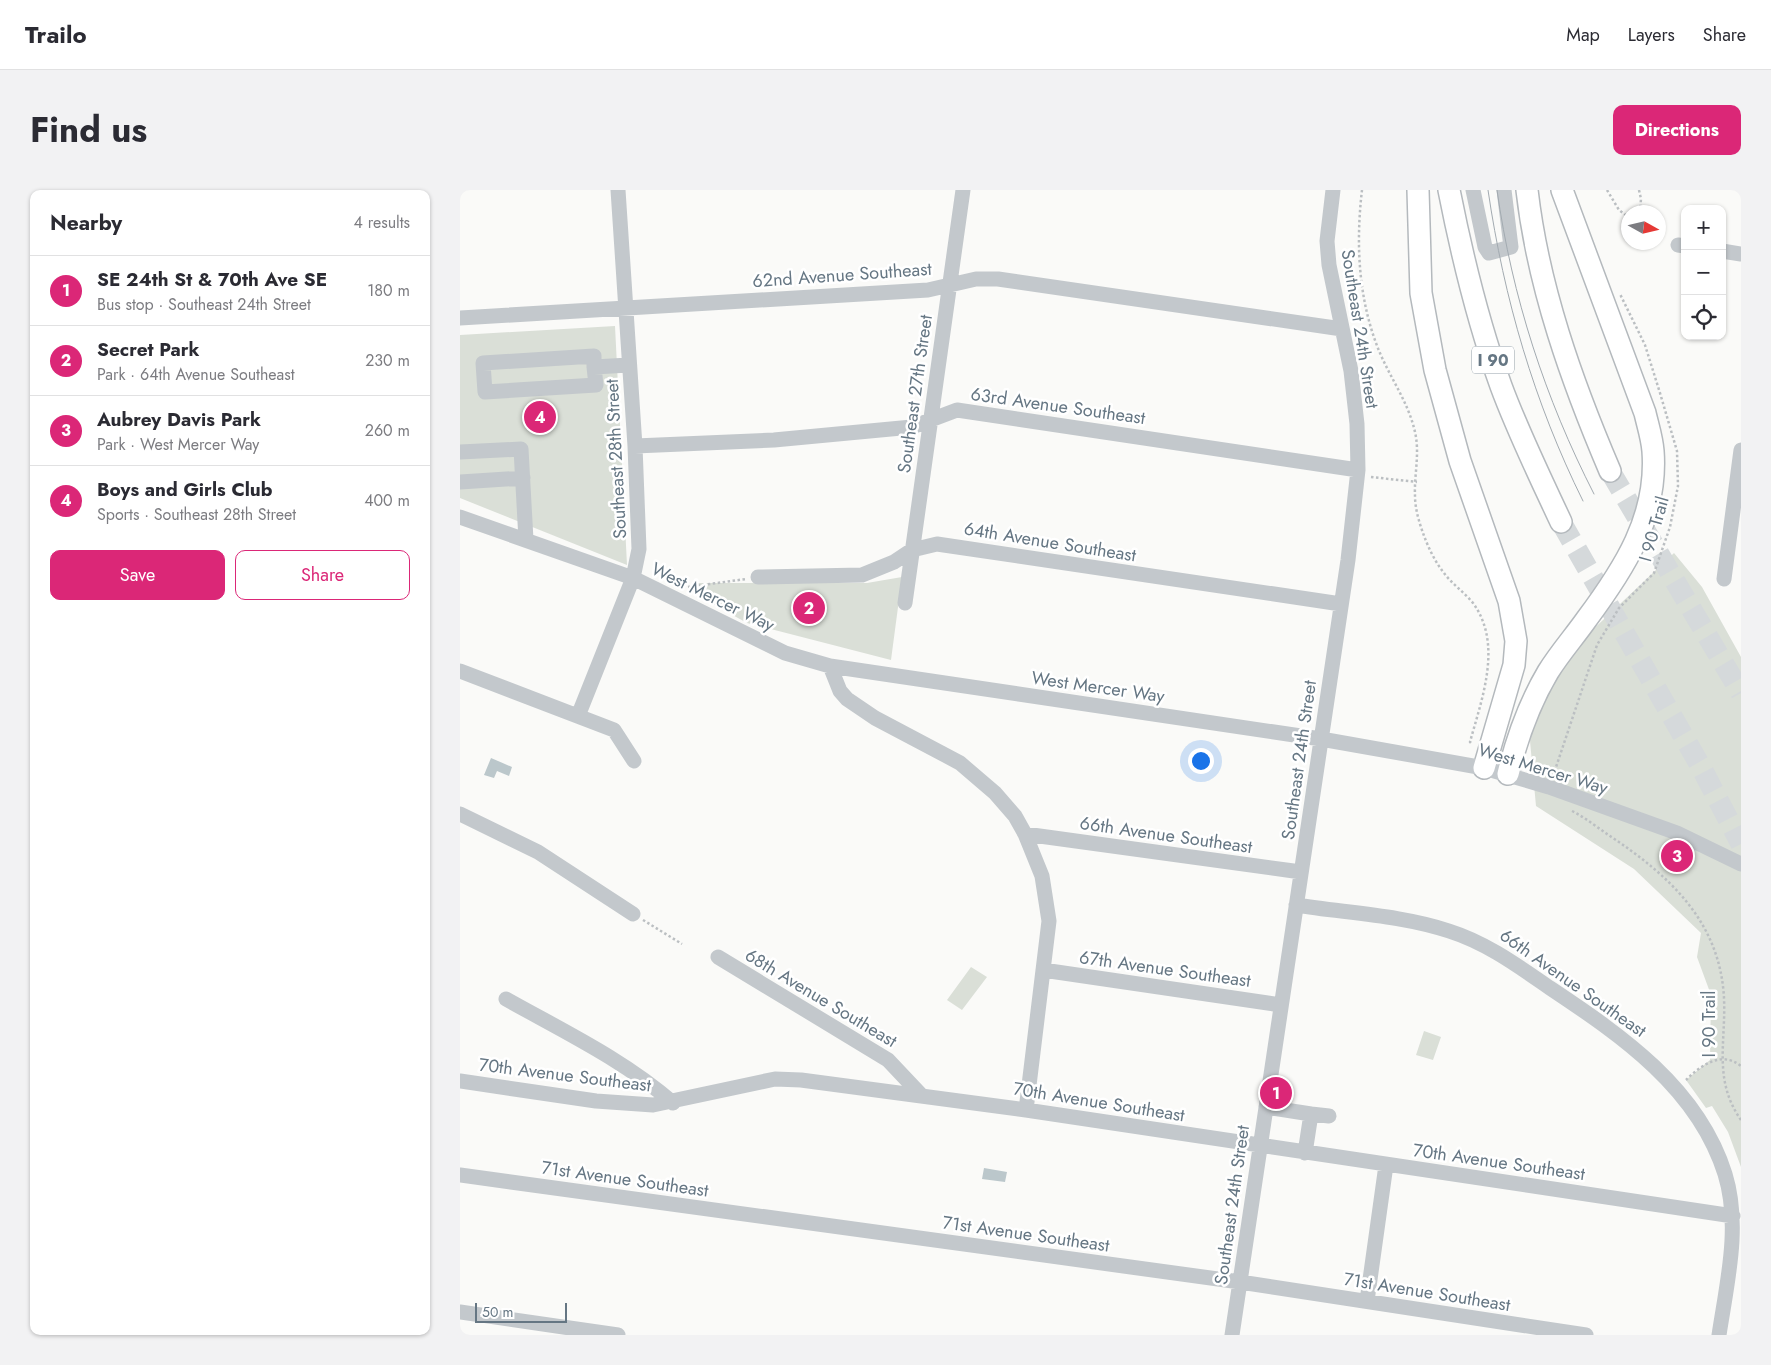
<!DOCTYPE html>
<meta charset="utf-8">
<style>
body{margin:0;font-family:Jost,sans-serif;background:#f2f2f3;color:#2b2b33}
.controls{position:absolute;right:15px;top:15px;display:grid;overflow:hidden;border-radius:10px;box-shadow:0 1px 4px #0004}
.controls button{width:45px;height:45px;display:grid;place-items:center;padding:0;border:0;border-bottom:1px solid #e1e1e2;background:#fff;color:#2b2b33;font:25px sans-serif}
.compass{position:absolute;left:1161px;top:15px;width:45px;height:45px;border-radius:50%;background:#fff;box-shadow:0 1px 4px #0004;rotate:98deg}
.scale{position:absolute;left:15px;bottom:12px;width:92px;box-sizing:border-box;padding-left:5px;border:2px solid #657683;border-top:0;font-size:14px;line-height:18px;white-space:nowrap;color:#657683;-webkit-text-stroke:4px #fff;paint-order:stroke}
.you{position:absolute;left:740px;top:570px;width:18px;height:18px;margin:-12px;border:4px solid #fff;border-radius:50%;background:#1a73e8;box-shadow:0 0 0 8px #1a73e833}
.badge{display:grid;place-items:center;width:32px;height:32px;border-radius:50%;background:#db2777;color:#fff;font-size:16px;font-weight:700}
.pin{position:absolute;translate:-50% -50%;border:2px solid #fff;box-shadow:0 1px 5px #0006}
.list{margin:0;padding:0;list-style:none}
h2{display:flex;justify-content:space-between;align-items:center;height:65px;margin:0;padding:0 20px;font-size:21px}
h2 small{font-size:16px;font-weight:400;color:#7c7c81}
.list li{display:grid;grid-template-columns:32px 1fr auto;gap:15px;align-items:center;box-sizing:border-box;height:70px;padding:0 20px;border-top:1px solid #e1e1e2}
.list b{display:block;font-size:19px;white-space:nowrap}
.list p{margin:0;font-size:16px;white-space:nowrap;color:#7c7c81}
.list em{font-size:16px;font-style:normal;color:#7c7c81}
.actions{display:flex;gap:10px;padding:15px 20px}
.actions a{flex:1;padding:11px 0;border:1px solid #db2777;border-radius:10px;text-align:center;font-size:18px;color:#db2777}
.actions .main{background:#db2777;color:#fff}
.icon{flex:none;width:28px;height:28px;fill:none;stroke:currentColor;stroke-width:2;stroke-linecap:round;stroke-linejoin:round}
.map{position:relative;flex:none;width:1281px;height:1145px;overflow:hidden;border-radius:10px}
header{display:flex;align-items:center;gap:30px;box-sizing:border-box;height:70px;padding:0 25px;background:#fff;border-bottom:1px solid #e1e1e2}
header strong{font-size:24px}
nav{display:flex;gap:28px;margin-inline-start:auto;font-size:18px}
.intro{display:flex;align-items:center;justify-content:space-between;box-sizing:border-box;height:120px;padding:0 30px}
h1{margin:0;font-size:35px}
.button{padding:12px 22px;border-radius:10px;background:#db2777;color:#fff;font-size:18px;font-weight:700}
main{display:flex;gap:30px;padding:0 30px}
aside{flex:1;background:#fff;border-radius:10px;box-shadow:0 1px 4px #0004}
.map>svg:first-child{display:block}
.green{fill:#dadfd7}
.water{fill:#bbc7cb}
.lines{fill:none;stroke-linecap:round;stroke-linejoin:round}
.highway-tunnel{stroke:#d5d9db;stroke-width:21;stroke-dasharray:21 11;stroke-linecap:butt}
.highway-casing{stroke:#b4b9bd;stroke-width:24}
.path{stroke:#bbbfc2;stroke-width:2.5;stroke-dasharray:2.5 2.5;stroke-linecap:butt}
.minor{stroke:#c3c8cc;stroke-width:15}
.highway{stroke:#fff;stroke-width:21}
.tram{stroke:#a2aab0;stroke-width:1}
.labels{text-anchor:middle;stroke-width:5;stroke-linejoin:round;paint-order:stroke}
.shield{fill:#fff;stroke:#939fa8;stroke-width:1}
.shield-label{font-size:16px;font-weight:bold;fill:#657683}
.street-label{font-size:18px;fill:#657683;stroke:#fff}
</style>
<header>
<strong>Trailo</strong>
<nav><a>Map</a><a>Layers</a><a>Share</a></nav>
</header>
<div class="intro"><h1>Find us</h1><a class="button">Directions</a></div>
<main>
<aside>
<h2>Nearby<small>4 results</small></h2>
<ul class="list">
<li><span class="badge">1</span><div><b>SE 24th St &amp; 70th Ave SE</b><p>Bus stop · Southeast 24th Street</p></div><em>180 m</em></li>
<li><span class="badge">2</span><div><b>Secret Park</b><p>Park · 64th Avenue Southeast</p></div><em>230 m</em></li>
<li><span class="badge">3</span><div><b>Aubrey Davis Park</b><p>Park · West Mercer Way</p></div><em>260 m</em></li>
<li><span class="badge">4</span><div><b>Boys and Girls Club</b><p>Sports · Southeast 28th Street</p></div><em>400 m</em></li>
</ul>
<div class="actions"><a class="main">Save</a><a>Share</a></div>
</aside>
<div class="map">
<svg width="1281" height="1145" viewBox="0 0 1281 1145">
<rect width="100%" height="100%" fill="#fafaf8"/>
<path class="green" d="M155 136 167 375 0 308V145Z
M1214 363 1242 397 1281 467V977L1268 942 1252 916 1246 918 1226 890 1250 870 1251 805 1237 767 1241 743 1174 679 1076 616 1069 540 1080 511 1125 447Z
M442 387 431 470 287 433 233 403 235 393H407Z
M511 777 527 787 502 820 487 810Z
M964 841 981 847 973 870 956 865Z"/>
<path class="water" d="M31 568 52 577 49 586 37 581 34 588 24 585Z
M524 978 547 982 545 992 522 989Z"/>
<g class="lines">
<path class="highway-tunnel" d="M1150 281 1281 503
M1101 332 1241 577 1281 654"/>
<defs>
<path id="highway" d="M958 0 961 103 975 180 1000 271 1049 411 1056 451 1054 475 1024 578
M989 0C1002 66 1018 132 1041 196 1058 242 1080 287 1101 332
M1067 0C1078 97 1112 192 1150 281
M1048 584C1057 548 1069 514 1088 482 1099 464 1114 447 1126 430 1164 379 1198 327 1193 261 1192 248 1188 236 1185 223L1102 0"/>
</defs>
<use href="#highway" class="highway-casing"/>
<path class="path" d="M902 0C896 51 898 104 916 153 927 184 948 210 955 242 960 264 954 285 955 306 955 318 959 332 963 343 968 357 975 372 984 383 992 394 1004 402 1013 413 1043 454 1022 508 1010 552L1012 554
M1147 0 1159 20 1168 27
M1179 0 1181 9 1180 22
M911 287 957 292
M228 397 286 389
M1093 586 1137 455 1159 418 1194 383 1210 337 1218 296 1217 261 1200 203 1185 155 1160 104
M1112 621C1126 628 1138 638 1150 646 1210 686 1260 732 1264 808 1266 853 1253 890 1281 930
M183 730 222 754
M1226 890C1240 876 1261 860 1281 876"/>
<path class="minor" d="M1013 0 1025 57 1029 63 1051 57 1044 0
M1218 55 1225 56
M1262 61 1281 64
M0 128 468 100 516 89H538L882 139
M134 177 136 195 25 202 23 173 134 166V177L169 175
M175 256 314 250 452 237 497 220 898 280
M0 262 61 259 66 350
M0 292 63 288
M0 327 173 388 325 463 370 476 861 549 1024 578 1089 597 1217 643 1281 674
M298 387 402 385 434 372 452 360 477 354 881 414
M1264 389 1281 260
M445 413 503 0
M370 476 380 501 387 509 415 528 500 573 535 603 555 626 565 644 582 686 589 731 566 920
M0 481 154 540 174 571
M118 526 173 388 179 359 175 256 158 0
M0 624 78 662 173 724
M565 644 841 682
M836 715C886 723 941 725 989 741 1027 753 1058 776 1090 798 1162 846 1238 898 1265 984 1281 1036 1267 1092 1259 1145
M258 767 428 870 462 906
M583 780 821 815
M46 809C103 841 164 870 213 913
M0 891 136 911 193 915 315 889 341 890 566 920 1273 1026
M806 917 851 924 845 963
M851 924 869 926
M0 985 780 1092 1126 1145
M907 1111 926 975
M0 1122 158 1145
M772 1145 888 370 898 280 897 234 891 181 869 75 867 51 873 0"/>
<use href="#highway" class="highway"/>
<path class="tram" d="M1028 0C1044 109 1074 212 1123 311
M1037 0C1052 107 1085 208 1134 304"/>
</g>
<g class="labels">
<rect class="shield" x="1012" y="156.5" width="42" height="27" rx="4"/>
<g class="shield-label">
<text x="1033" y="176">I 90</text>
</g>
<g class="street-label">
<text transform="translate(382 85) rotate(-4)" y="6">62nd Avenue Southeast</text>
<text transform="translate(900 139) rotate(81)" y="6">Southeast 24th Street</text>
<text transform="translate(455 204) rotate(-82)" y="6">Southeast 27th Street</text>
<text transform="translate(598 216) rotate(8)" y="6">63rd Avenue Southeast</text>
<text transform="translate(156 269) rotate(-93)" y="6">Southeast 28th Street</text>
<text transform="translate(1194 339) rotate(-74)" y="6">I 90 Trail</text>
<text transform="translate(590 352) rotate(9)" y="6">64th Avenue Southeast</text>
<text transform="translate(253 407) rotate(26)" y="6">West Mercer Way</text>
<text transform="translate(638 497) rotate(8)" y="6">West Mercer Way</text>
<text transform="translate(839 570) rotate(-82)" y="6">Southeast 24th Street</text>
<text transform="translate(1083 579) rotate(17)" y="6">West Mercer Way</text>
<text transform="translate(706 645) rotate(8)" y="6">66th Avenue Southeast</text>
<text transform="translate(705 779) rotate(8)" y="6">67th Avenue Southeast</text>
<text transform="translate(1113 793) rotate(35)" y="6">66th Avenue Southeast</text>
<text transform="translate(361 808) rotate(31)" y="6">68th Avenue Southeast</text>
<text transform="translate(1249 834) rotate(-90)" y="6">I 90 Trail</text>
<text transform="translate(105 885) rotate(7)" y="6">70th Avenue Southeast</text>
<text transform="translate(639 912) rotate(9)" y="6">70th Avenue Southeast</text>
<text transform="translate(1039 972) rotate(8)" y="6">70th Avenue Southeast</text>
<text transform="translate(165 989) rotate(8)" y="6">71st Avenue Southeast</text>
<text transform="translate(772 1015) rotate(-82)" y="6">Southeast 24th Street</text>
<text transform="translate(566 1044) rotate(8)" y="6">71st Avenue Southeast</text>
<text transform="translate(967 1102) rotate(9)" y="6">71st Avenue Southeast</text>
</g>
</g>
</svg>
<div class="controls">
<button>+</button>
<button>−</button>
<button><svg class="icon" aria-label="locate" viewBox="0 0 24 24"><circle cx="12" cy="12" r="6"/><path d="M12 2v4M12 18v4M2 12h4M18 12h4"/></svg></button>
</div>
<svg class="compass" viewBox="-18 -18 36 36"><path d="M0-13l5 13h-10z" fill="#e53935"/><path d="M0 13l5-13h-10z" fill="#7c7c81"/></svg>
<div class="scale">50 m</div>
<div class="you"></div>
<div class="pin badge" style="left:816px;top:903px">1</div>
<div class="pin badge" style="left:349px;top:418px">2</div>
<div class="pin badge" style="left:1217px;top:666px">3</div>
<div class="pin badge" style="left:80px;top:227px">4</div>
</div>
</main>
